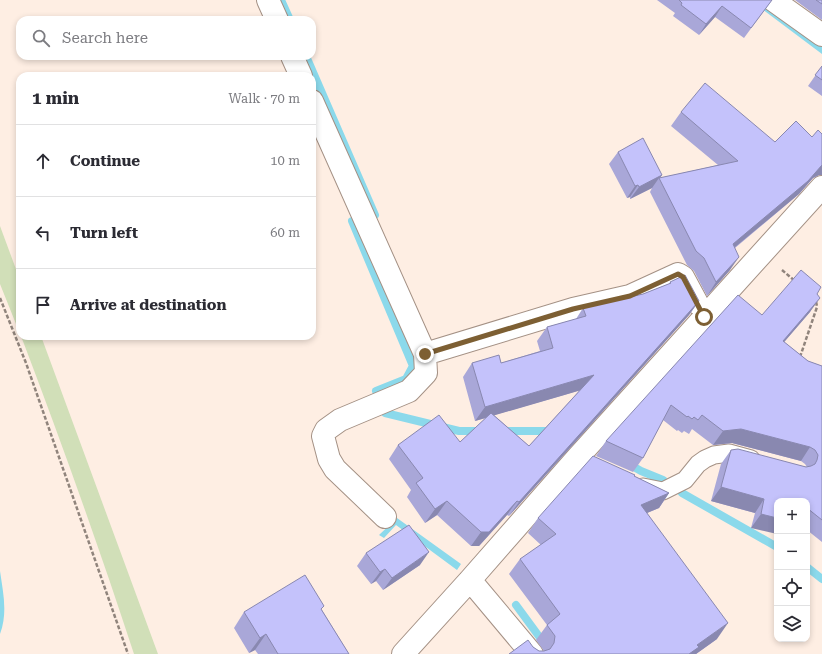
<!DOCTYPE html>
<meta charset="utf-8">
<style>
body{margin:0;font-family:"Roboto Serif",serif;background:#f7f7f7;color:#2b2b33}
.controls{position:absolute;right:12px;bottom:12px;display:grid;overflow:hidden;border-radius:8px;box-shadow:0 2px 6px #0003}
.controls button{width:36px;height:36px;display:grid;place-items:center;padding:0;border:0;border-bottom:1px solid #e1e1e2;background:#fff;color:#2b2b33;font:20px sans-serif}
.stop{position:absolute;width:12px;height:12px;margin:-9px;border:3px solid #7d5f33;border-radius:50%;background:#fff}
.stop.end{background:#7d5f33;border-color:#fff;box-shadow:0 1px 4px #0008}
.list{margin:0;padding:0;list-style:none}
h2{display:flex;justify-content:space-between;align-items:center;height:52px;margin:0;padding:0 16px;font-size:17px}
h2 small{font-size:13px;font-weight:400;color:#7c7c81}
.list li{display:grid;grid-template-columns:26px 1fr auto;gap:12px;align-items:center;box-sizing:border-box;height:72px;padding:0 16px;border-top:1px solid #e1e1e2}
.list b{display:block;font-size:15px;white-space:nowrap}
.list em{font-size:13px;font-style:normal;color:#7c7c81}
.icon{flex:none;width:22px;height:22px;fill:none;stroke:currentColor;stroke-width:2;stroke-linecap:round;stroke-linejoin:round}
.map{position:relative;flex:none;width:822px;height:654px;overflow:hidden}
.search{position:absolute;background:#fff;box-shadow:0 2px 6px #0003;left:16px;top:16px;width:300px;height:44px;display:flex;align-items:center;gap:10px;box-sizing:border-box;padding:0 14px;border-radius:12px;color:#7c7c81;font-size:15px}
.panel{position:absolute;background:#fff;box-shadow:0 2px 6px #0003;left:16px;top:72px;width:300px;height:268px;border-radius:12px}
.map>svg:first-child{display:block}
.green{fill:#d1dfb8}
.water{fill:#8bd9eb}
.lines{fill:none;stroke-linecap:round;stroke-linejoin:round}
.stream{stroke:#8bd9eb;stroke-width:8}
.lane-casing{stroke:#a49185;stroke-width:19}
.street-casing{stroke:#a49185;stroke-width:24}
.path{stroke:#90847c;stroke-width:2.5;stroke-dasharray:4 2;stroke-linecap:butt}
.lane{stroke:#fff;stroke-width:17}
.street{stroke:#fff;stroke-width:22}
.wall{fill:#a9a7d8;fill-rule:evenodd}
.shaded-wall{fill:#8988b0}
.building{fill:#c4c2fb;stroke:#8988b0}
.route{stroke:#7d5f33;stroke-width:5}
</style>
<div class="map">
<svg width="822" height="654" viewBox="0 0 822 654">
<rect width="100%" height="100%" fill="#feeee3"/>
<path class="green" d="M0 226 20 280V334L0 284Z
M21 336H41L158 654H134C99 547 61 441 21 336Z"/>
<path class="water" d="M750 0 774 10 822 47V54Z
M397 518 461 564 457 570 396 525 384 538 379 535Z
M0 571C3 592 8 613 0 634Z"/>
<g class="lines">
<path class="stream" d="M281 0 290 20
M306 56 375 215 352 221 413 366 406 379 376 391 385 413 459 431H484
M501 431H554
M627 463 641 471 663 480
M682 493 777 547
M807 567 822 579
M516 605 552 654"/>
<defs>
<path id="lane" d="M643 487 663 491 685 480 698 464 705 459 714 455 729 453 751 459"/>
<path id="street" d="M268 0 277 20
M773 0 822 35
M292 56 301 76
M312 101 425 354 426 373 409 391 340 420 326 430 323 436 329 459 335 469 385 517
M425 354 573 309 630 296 678 274 683 277 697 303
M470 580 532 654
M403 654 470 580 577 458 822 187"/>
</defs>
<use href="#lane" class="lane-casing"/>
<use href="#street" class="street-casing"/>
<path class="path" d="M782 270 795 281
M0 298 26 363 128 654
M800 357 817 307 816 301"/>
<use href="#lane" class="lane"/>
<use href="#street" class="street"/>
</g>
<path class="wall" d="M657 0H772L744 38 715 17 699 35 673 16 675 13Z
M795 0H822V20Z
M822 66V96L808 86Z
M681 112 775 142 812 137 822 134V175H819L813 178 799 194 735 248 730 270 707 296 694 271 687 265 650 192 652 188 630 199V197L627 198 609 164 618 152 662 175 660 178 718 165 671 126Z
M670 282 699 301 689 315 509 516 507 515 479 546H471L437 515 425 523 407 497 411 490 389 459 398 445 460 442 486 418 475 421 463 377 472 363H501L540 351 537 341 547 327 576 319 583 308 643 294 669 284ZM580 390 529 446 494 415 564 395Z
M817 294 810 312 784 342 808 361 822 366V542L807 530V501L751 528 755 513 711 501 721 464 731 450 807 467 805 464 801 461 732 443 713 445 692 429 689 434 684 431 682 433 678 430 677 431 663 420 643 458 633 472 596 456 606 441 762 315Z
M634 476 669 493 659 508 647 513 717 639 696 654H509L533 647 539 651H544L536 640 547 625 509 574 520 559 541 545 528 533 538 518Z
M366 553 420 565 383 590 376 581 371 584 357 566Z
M322 610 349 654H258L255 650 249 653 234 628 244 612Z"/>
<path class="shaded-wall" d="M722 6 715 17 699 35 706 24Z
M822 165V175H819L813 178 799 194 723 257 733 244Z
M662 175 659 179V178L652 188 630 199 639 187Z
M638 185 630 197 627 198 635 186Z
M739 257 730 270 707 296 716 282Z
M820 298 810 312 773 355 783 341Z
M699 301 689 315 509 516 519 502Z
M594 375 585 389 475 421 485 407Z
M741 429 810 447 801 461 732 443 713 445 723 431Z
M721 487 764 499 755 513 711 501Z
M669 493 659 508 630 520 641 505Z
M447 501 437 515 425 523 435 509Z
M517 501 507 515 479 546H471L481 532Z
M761 514 777 518V534L751 528Z
M429 552 420 565 383 590 392 578Z
M385 569 376 581 371 584 380 572Z
M728 623 717 639 696 654H689L697 645Z
M266 634 255 650 249 653 260 638Z"/>
<path class="building" d="M679 0H772L751 28 722 6 706 24 681 5 682 3Z
M816 0H822V4Z
M822 66V80L815 75Z
M705 83 775 142 796 121 812 137 818 130 822 134V165L808 181 733 244 739 257 716 282 704 258 696 251 659 178 738 161 681 112Z
M643 138 662 175 639 187 638 185 635 186 618 152Z
M801 270 821 287 817 294 820 298 783 341 808 361 822 366V520L807 508V501H777V518L761 514 764 499 721 487 731 450 738 449 806 467 811 466 815 464 817 460 818 455 815 450 810 447 741 429 723 431 702 415 698 420 694 417 692 419 688 416 687 417 671 405 643 458 606 441 738 295 762 315Z
M685 275 699 301 519 502 517 501 489 532H481L447 501 435 509 416 483 423 478 398 445 439 415 460 442 491 413 529 446 594 375 485 407 472 363 499 355 501 363 553 348 547 327 586 316 583 308 643 294 671 283 670 282Z
M593 456 635 475 634 476 669 493 641 505 728 623 697 645 699 647 689 654H509L528 640 533 647 539 651H544L550 649 554 643 555 636 547 625 560 614 520 559 556 534 538 518Z
M409 525 429 552 392 578 385 569 380 572 366 553Z
M305 575 324 606 321 609 349 654H278L266 634 260 638 244 612Z"/>
<g class="lines">
<path class="route" d="M425 354 573 309 630 296 678 274 683 277 704 317"/>
</g>
</svg>
<div class="controls">
<button>+</button>
<button>−</button>
<button><svg class="icon" aria-label="locate" viewBox="0 0 24 24"><circle cx="12" cy="12" r="6"/><path d="M12 2v4M12 18v4M2 12h4M18 12h4"/></svg></button>
<button><svg class="icon" aria-label="layers" viewBox="0 0 24 24"><path d="M12 4l9 5-9 5-9-5zM3 14l9 5 9-5"/></svg></button>
</div>
<div class="stop" style="left:704px;top:317px"></div>
<div class="stop end" style="left:425px;top:354px"></div>
<div class="search"><svg class="icon" aria-label="search" viewBox="0 0 24 24"><circle cx="10" cy="10" r="6"/><path d="M15 15l6 6"/></svg>Search here</div>
<section class="panel">
<h2>1 min<small>Walk · 70 m</small></h2>
<ul class="list">
<li><svg class="icon" aria-label="ahead" viewBox="0 0 24 24"><path d="M12 20V5M6 11l6-6 6 6"/></svg><div><b>Continue</b></div><em>10 m</em></li>
<li><svg class="icon" aria-label="left" viewBox="0 0 24 24"><path d="M17 20v-9H6M10 6l-5 5 5 5"/></svg><div><b>Turn left</b></div><em>60 m</em></li>
<li><svg class="icon" aria-label="arrive" viewBox="0 0 24 24"><path d="M6 21V4h12l-3 4 3 4H6"/></svg><div><b>Arrive at destination</b></div></li>
</ul>
</section>
</div>
